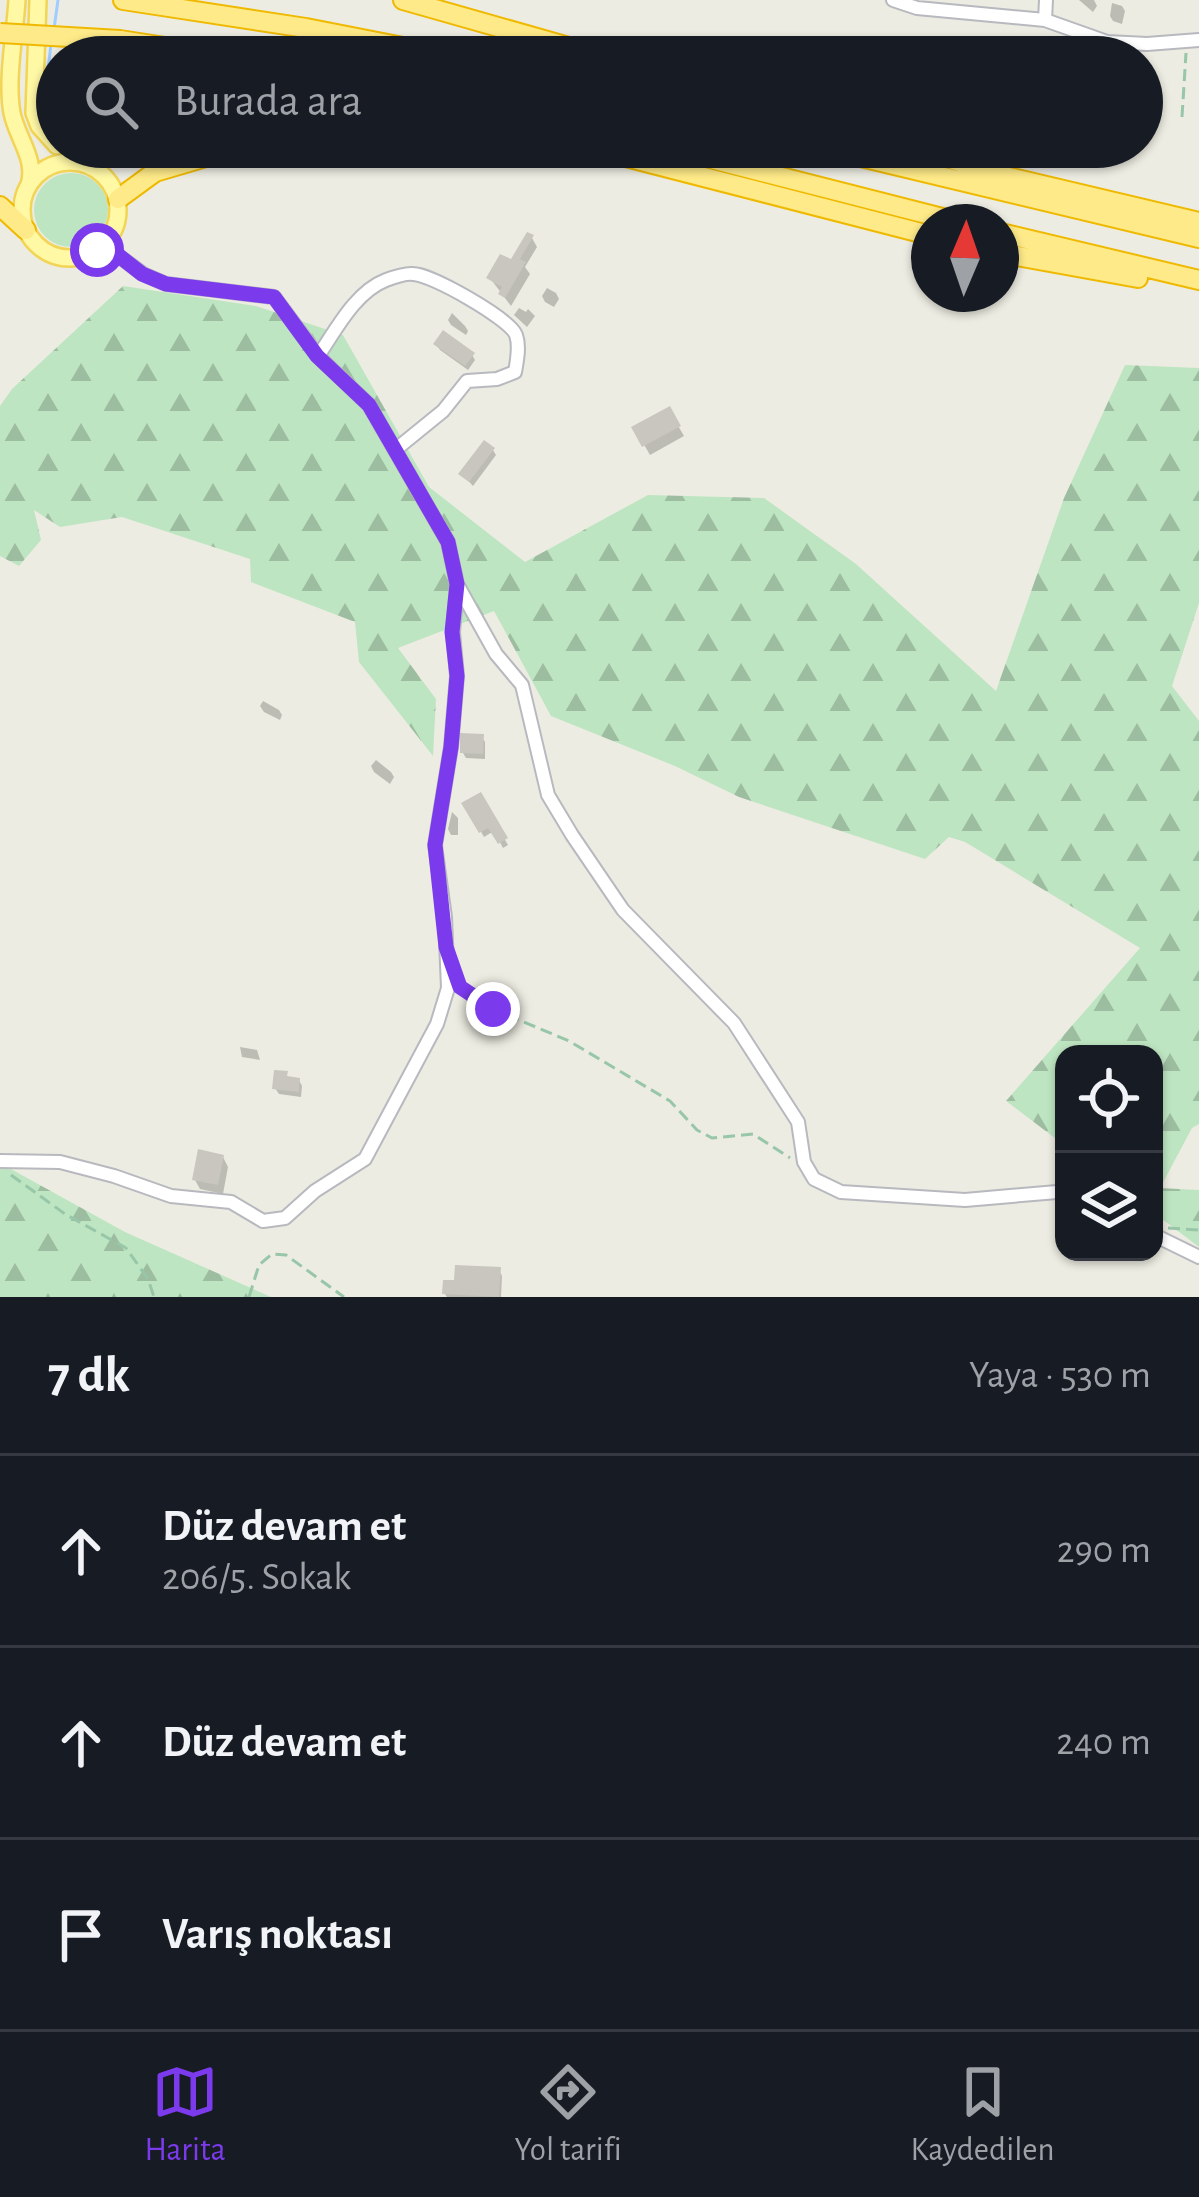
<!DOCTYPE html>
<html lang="tr">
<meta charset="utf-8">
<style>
body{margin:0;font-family:"Alegreya Sans",sans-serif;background:#20242c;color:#f1f3f6}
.controls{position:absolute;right:36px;bottom:36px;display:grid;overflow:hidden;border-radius:24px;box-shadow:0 3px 9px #0004}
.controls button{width:108px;height:108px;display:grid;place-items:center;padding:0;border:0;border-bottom:3px solid #363941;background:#171b24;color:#f1f3f6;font:60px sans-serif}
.compass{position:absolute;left:911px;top:204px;width:108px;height:108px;border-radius:50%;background:#171b24;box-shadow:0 3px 9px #0004;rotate:2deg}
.stop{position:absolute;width:36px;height:36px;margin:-27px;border:9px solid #7c3aed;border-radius:50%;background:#fff}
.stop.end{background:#7c3aed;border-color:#fff;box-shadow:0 3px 12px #0008}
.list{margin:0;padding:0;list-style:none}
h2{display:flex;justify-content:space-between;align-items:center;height:156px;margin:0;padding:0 48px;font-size:51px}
h2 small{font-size:39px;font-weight:400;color:#9ea1a6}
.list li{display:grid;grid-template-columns:78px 1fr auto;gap:36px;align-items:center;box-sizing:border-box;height:192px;padding:0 48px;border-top:3px solid #363941}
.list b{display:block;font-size:45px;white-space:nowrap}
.list p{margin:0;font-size:39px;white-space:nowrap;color:#9ea1a6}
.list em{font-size:39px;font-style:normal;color:#9ea1a6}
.icon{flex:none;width:66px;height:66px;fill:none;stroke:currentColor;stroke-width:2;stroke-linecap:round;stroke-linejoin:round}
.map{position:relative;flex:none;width:1199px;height:1297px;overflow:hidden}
.search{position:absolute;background:#171b24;box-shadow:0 3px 9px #0004;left:36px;right:36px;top:36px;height:132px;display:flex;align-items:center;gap:30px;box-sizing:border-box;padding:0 42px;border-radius:66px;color:#9ea1a6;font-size:45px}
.sheet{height:732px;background:#171b24}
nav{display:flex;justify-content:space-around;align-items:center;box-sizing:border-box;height:168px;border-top:3px solid #363941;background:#171b24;font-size:33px;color:#9ea1a6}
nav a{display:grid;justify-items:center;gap:6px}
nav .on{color:#7c3aed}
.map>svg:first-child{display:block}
.grass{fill:#bee5c1}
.forest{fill:url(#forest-firs)}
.shadow{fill:#0003}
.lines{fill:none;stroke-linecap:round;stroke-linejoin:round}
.stream{stroke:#a0cdff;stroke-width:3}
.building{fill:#c8c6bf}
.minor-casing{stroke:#b7b9bf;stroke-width:16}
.major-casing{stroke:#f2d456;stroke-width:20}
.highway-casing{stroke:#efb900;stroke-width:22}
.path{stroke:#97c6a9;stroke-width:3;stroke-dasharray:12 6;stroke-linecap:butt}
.minor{stroke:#fff;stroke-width:12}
.major{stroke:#fff8a5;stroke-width:15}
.highway{stroke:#feea88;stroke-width:18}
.highway-bridge-casing{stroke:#efb900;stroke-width:22;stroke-linecap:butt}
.highway-bridge{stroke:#feea88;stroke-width:18}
.route{stroke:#7c3aed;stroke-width:15}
</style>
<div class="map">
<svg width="1199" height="1297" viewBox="0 0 1199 1297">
<defs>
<pattern id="forest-firs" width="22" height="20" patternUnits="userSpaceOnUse" patternTransform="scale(3)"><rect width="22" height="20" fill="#bee5c1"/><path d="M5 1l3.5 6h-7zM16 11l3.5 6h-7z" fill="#9dbda0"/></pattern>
</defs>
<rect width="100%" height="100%" fill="#edece2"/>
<path class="grass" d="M34 210a37 37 0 1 1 74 0a37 37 0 1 1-74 0Z"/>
<path class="forest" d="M123 286 256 306 343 335 429 487 525 562 648 495 764 498 856 564 996 691 1064 498 1125 365 1199 368V603L1172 686 1199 721V1124L1192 1128 1160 1188 1199 1190V1247L1154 1213V1054H1064V1145L1006 1101 1140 948 965 842 949 837 925 859 739 797 675 766 551 716 494 611 398 648 436 699 433 756 359 662 355 622 251 582 250 559 122 517 60 527 34 510 41 540 19 566 0 556V406L12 389Z
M0 1163 125 1232 271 1297H0Z"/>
<path class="shadow" d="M1079 0H1094L1097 6 1093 12Z
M1112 3 1122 6 1125 11 1122 24 1113 21 1110 16Z
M532 238 537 247 525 267 530 274 511 306 490 278 512 264Z
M547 288 556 293 559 299 554 307 545 302 542 296Z
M519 308 526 312 528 309 535 316 527 327 514 315Z
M452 313 465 326 468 331 466 335 451 325 448 320Z
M436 344 472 355 475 360 468 370 440 350Z
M669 410 684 436 650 455 635 429Z
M493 450 496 455 473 486 462 474Z
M263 701 279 710 282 715 280 720 264 712 260 706Z
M482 737 485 742V759L466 758 463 753Z
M376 760 391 772 394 777 390 784 374 772 371 766Z
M480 796 508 845 503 848 494 831 484 837 465 804Z
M452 812 458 818V835H451L448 829Z
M240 1047 257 1050 260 1060 242 1057Z
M286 1074 289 1079 299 1080 302 1086 301 1097 279 1094 275 1088Z
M223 1157 228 1167 223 1194 200 1189 195 1180Z
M499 1270 502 1276 501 1297H447L445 1294Z"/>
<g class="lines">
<path class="stream" d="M54 29 58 0
M51 44 46 86 52 101 57 104"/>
</g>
<path class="building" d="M527 232 534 235 520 259 526 262 505 298 498 294 502 287 486 278 500 254 511 259Z
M443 330 475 353 465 366 433 344Z
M670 406 681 426 642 447 631 427Z
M484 440 495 448 469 482 458 474Z
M460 733 484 734 483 754 460 753Z
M481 792 508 838 498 844 488 828 479 833 461 803Z
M274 1070 288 1071 287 1076 300 1078 299 1092 272 1089Z
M198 1149 224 1155 218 1185 192 1180Z
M455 1265 501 1267 499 1297 442 1294 443 1280H454Z"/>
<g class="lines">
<defs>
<path id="minor" d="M893 0 917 8 1045 20 1107 42 1147 44 1199 40
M1045 20 1046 0
M104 245 143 274 166 284 274 297 318 356 369 405 448 542 457 584 496 654 522 685 548 795 572 835 623 910 734 1023 798 1122 804 1162 814 1179 841 1192 965 1200 1057 1192 1064 1196
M318 356C336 330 355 292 386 280 394 277 405 273 413 274 431 274 510 319 516 335 520 346 517 361 515 372L497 379 467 381 443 411 395 450
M0 1161 60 1162 114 1176 171 1196 231 1202 263 1221 285 1218 315 1191 365 1159 437 1024 448 988 445 917 435 845 451 747 457 676 453 632 457 585
M1154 1235 1199 1257"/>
<path id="major" d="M17 0C15 34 6 80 12 113 17 138 37 159 29 185
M38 0 34 113 39 126 57 146
M22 210a48 48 0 1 1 96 0a48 48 0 1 1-96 0Z"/>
<path id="highway" d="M123 0 306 28 454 57
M403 0 604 57
M120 40 230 57
M587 147 929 235
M664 147 958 222
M819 147 1199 238
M913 147 996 174 1199 222
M118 199 155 172 240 147
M0 206 26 230
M1001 233 1199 280
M1001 253 1138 278"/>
</defs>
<use href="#minor" class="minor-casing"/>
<use href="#major" class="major-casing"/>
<use href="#highway" class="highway-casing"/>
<path class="path" d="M1182 117 1186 53
M461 988 493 1009 569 1041 670 1101 697 1130 712 1138 753 1134 790 1158
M11 1175 65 1214 126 1248 148 1279 154 1297
M1168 1228 1199 1230
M249 1297 259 1265 272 1254 286 1255 344 1297"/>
<use href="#minor" class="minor"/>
<use href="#major" class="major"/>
<use href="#highway" class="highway"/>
<defs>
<path id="highway-bridge" d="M0 33 120 40"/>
</defs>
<use href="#highway-bridge" class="highway-bridge-casing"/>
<use href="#highway-bridge" class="highway-bridge"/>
</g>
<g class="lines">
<path class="route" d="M97 250 104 244 142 274 166 284 274 297 317 356 369 405 448 542 457 584 452 632 457 676 451 747 435 845 446 947 460 987 493 1009"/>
</g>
</svg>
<div class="controls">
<button><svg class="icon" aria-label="locate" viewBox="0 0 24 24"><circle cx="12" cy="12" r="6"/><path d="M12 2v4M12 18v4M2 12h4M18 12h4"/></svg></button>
<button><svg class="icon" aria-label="layers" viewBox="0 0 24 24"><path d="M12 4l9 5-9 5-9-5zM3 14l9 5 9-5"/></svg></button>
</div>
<svg class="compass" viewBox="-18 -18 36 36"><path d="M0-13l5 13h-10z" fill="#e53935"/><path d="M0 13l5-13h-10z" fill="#9ea1a6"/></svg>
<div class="stop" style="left:97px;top:250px"></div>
<div class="stop end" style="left:493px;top:1009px"></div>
<div class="search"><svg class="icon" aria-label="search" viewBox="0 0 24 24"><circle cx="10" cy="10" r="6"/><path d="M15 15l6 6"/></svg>Burada ara</div>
</div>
<section class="sheet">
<h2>7 dk<small>Yaya · 530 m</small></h2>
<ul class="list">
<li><svg class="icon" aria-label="ahead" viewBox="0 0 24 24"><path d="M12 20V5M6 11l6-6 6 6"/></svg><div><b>Düz devam et</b><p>206/5. Sokak</p></div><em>290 m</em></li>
<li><svg class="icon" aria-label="ahead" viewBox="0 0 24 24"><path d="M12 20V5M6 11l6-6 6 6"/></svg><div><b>Düz devam et</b></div><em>240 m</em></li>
<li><svg class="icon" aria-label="arrive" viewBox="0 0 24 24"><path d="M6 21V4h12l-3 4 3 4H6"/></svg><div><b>Varış noktası</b></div></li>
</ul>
</section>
<nav>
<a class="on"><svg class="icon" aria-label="map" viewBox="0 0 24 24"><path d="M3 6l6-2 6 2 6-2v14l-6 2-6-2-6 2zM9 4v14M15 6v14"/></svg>Harita</a>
<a><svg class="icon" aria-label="directions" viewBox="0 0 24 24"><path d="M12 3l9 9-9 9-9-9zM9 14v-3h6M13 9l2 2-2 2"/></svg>Yol tarifi</a>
<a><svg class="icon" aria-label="saved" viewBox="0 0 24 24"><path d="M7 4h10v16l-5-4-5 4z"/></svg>Kaydedilen</a>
</nav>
